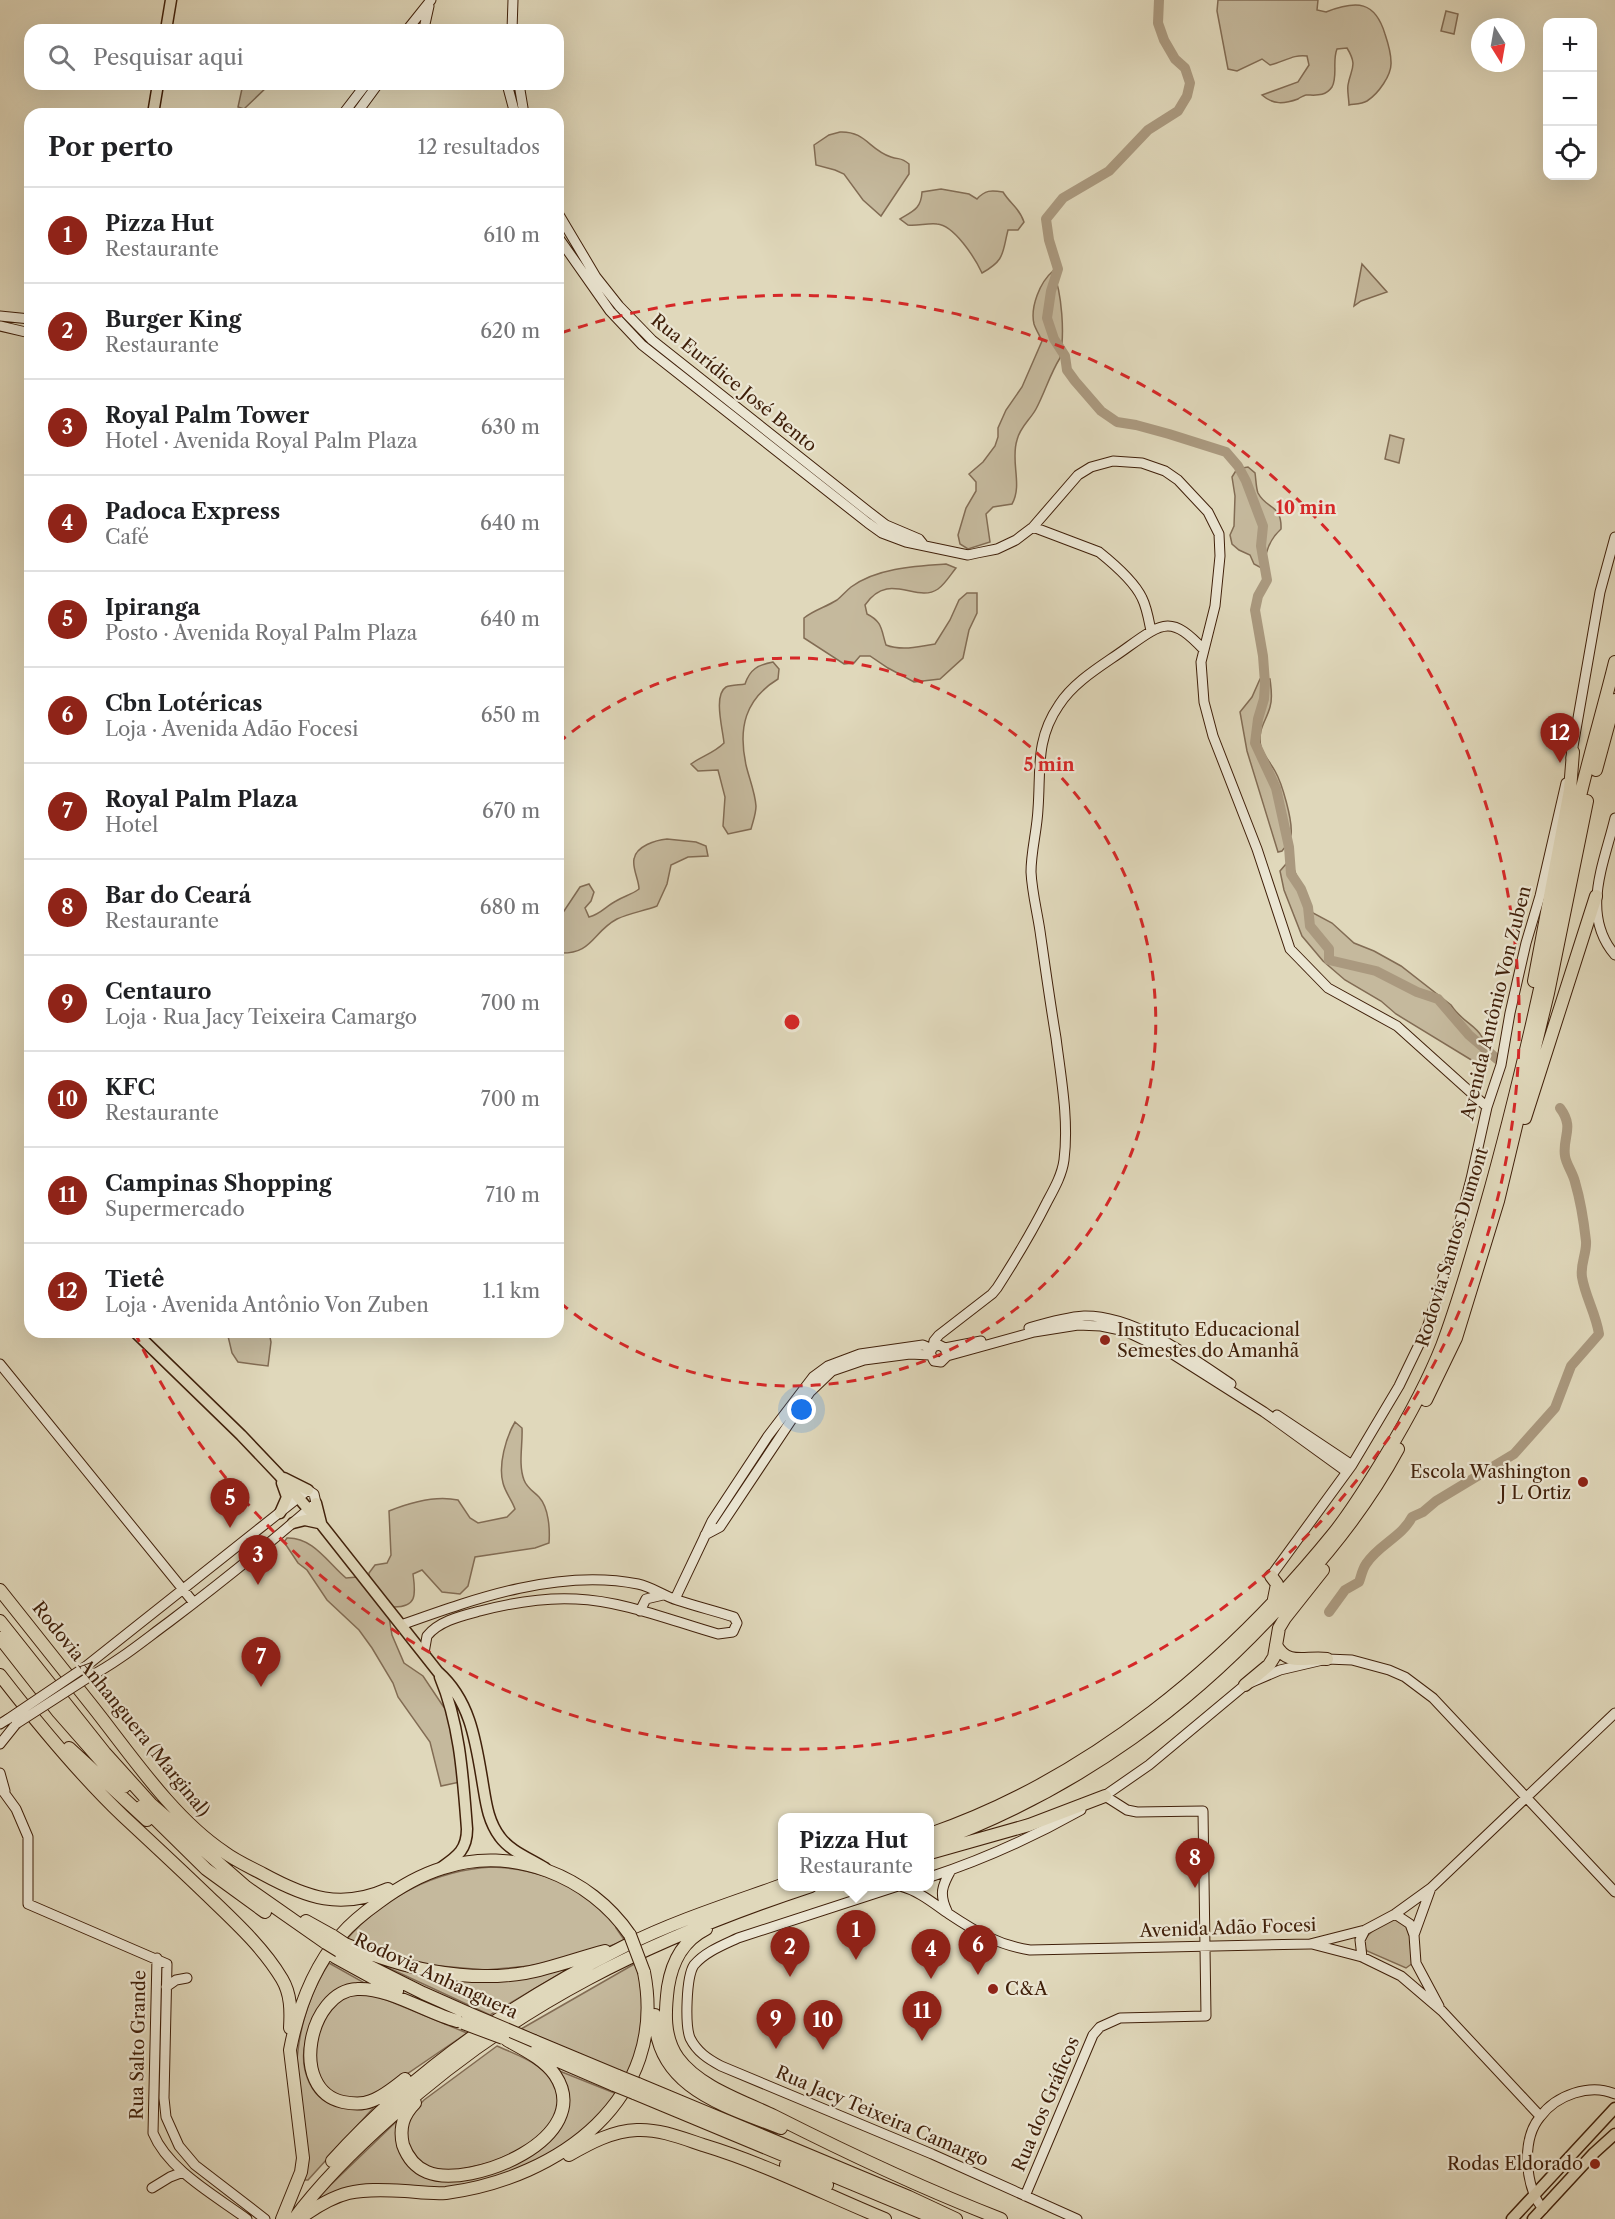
<!DOCTYPE html>
<html lang="pt">
<meta charset="utf-8">
<style>
body{margin:0;font-family:"Libre Caslon Text",serif;background:#f2f2f2;color:#202124}
.controls{position:absolute;right:18px;top:18px;display:grid;overflow:hidden;border-radius:12px;box-shadow:0 6px 24px #0002}
.controls button{width:54px;height:54px;display:grid;place-items:center;padding:0;border:0;border-bottom:2px solid #e0e0e0;background:#fff;color:#202124;font:30px sans-serif}
.compass{position:absolute;left:1471px;top:18px;width:54px;height:54px;border-radius:50%;background:#fff;box-shadow:0 6px 24px #0002;rotate:169deg}
.you{position:absolute;left:802px;top:1410px;width:21px;height:21px;margin:-15px;border:4px solid #fff;border-radius:50%;background:#1a73e8;box-shadow:0 0 0 9px #1a73e833}
.badge{display:grid;place-items:center;width:39px;height:39px;border-radius:50%;background:#8f2418;color:#fff;font-size:20px;font-weight:700}
.pin{position:absolute;translate:-50% -50px;filter:drop-shadow(0 2px 3px #0008)}
.pin::after{content:'';position:absolute;top:32px;width:21px;height:18px;background:inherit;clip-path:polygon(0 0,100% 0,50% 100%)}
.popup{position:absolute;left:778px;top:1813px;width:156px;height:78px;box-sizing:border-box;display:grid;place-content:center;border-radius:12px;background:#fff;filter:drop-shadow(0 2px 4px #0005);font-size:20px;white-space:nowrap;color:#757577}
.popup b{font-size:22px;color:#202124}
.popup::after{content:'';position:absolute;left:50%;top:100%;margin-left:-12px;border:12px solid transparent;border-top-color:#fff}
.list{margin:0;padding:0;list-style:none}
h2{display:flex;justify-content:space-between;align-items:center;height:78px;margin:0;padding:0 24px;font-size:26px}
h2 small{font-size:20px;font-weight:400;color:#757577}
.list li{display:grid;grid-template-columns:39px 1fr auto;gap:18px;align-items:center;box-sizing:border-box;height:96px;padding:0 24px;border-top:2px solid #e0e0e0}
.list b{display:block;font-size:22px;white-space:nowrap}
.list p{margin:0;font-size:20px;white-space:nowrap;color:#757577}
.list em{font-size:20px;font-style:normal;color:#757577}
.icon{flex:none;width:33px;height:33px;fill:none;stroke:currentColor;stroke-width:2;stroke-linecap:round;stroke-linejoin:round}
.map{position:relative;flex:none;width:1615px;height:2219px;overflow:hidden}
.search{position:absolute;background:#fff;box-shadow:0 6px 24px #0002;left:24px;top:24px;width:540px;height:66px;display:flex;align-items:center;gap:15px;box-sizing:border-box;padding:0 21px;border-radius:18px;color:#757577;font-size:22px}
.panel{position:absolute;background:#fff;box-shadow:0 6px 24px #0002;left:24px;top:108px;width:540px;height:1230px;border-radius:18px}
.map>svg:first-child{display:block}
.green{fill:#c5b99d;stroke:#826c54;stroke-width:1.5}
.lines{fill:none;stroke-linecap:round;stroke-linejoin:round}
.river{stroke:#aa997f;stroke-width:10}
.secondary-casing{stroke:#40200a;stroke-width:11}
.primary-casing{stroke:#40200a;stroke-width:13}
.highway-casing{stroke:#40200a;stroke-width:14}
.secondary{stroke:#ebe6d3;stroke-width:9}
.primary{stroke:#e0d8bb;stroke-width:10}
.highway{stroke:#e0d8bb;stroke-width:12}
.secondary-bridge-casing{stroke:#40200a;stroke-width:11;stroke-linecap:butt}
.highway-bridge-casing{stroke:#40200a;stroke-width:14;stroke-linecap:butt}
.secondary-bridge{stroke:#ebe6d3;stroke-width:9}
.highway-bridge{stroke:#e0d8bb;stroke-width:12}
.ring{fill:none;stroke:#d62828;stroke-width:3;stroke-dasharray:10 8}
.poi-dot{fill:#8f2418;stroke:#ebe6d3;stroke-width:2}
.labels{text-anchor:middle;stroke-width:4.5;stroke-linejoin:round;paint-order:stroke}
.street-label{font-size:18px;fill:#40200a;stroke:#ebe6d3}
.poi-label{font-size:18px;fill:#40200a;stroke:#ebe6d3;text-anchor:start}
.centre{fill:#d62828;stroke:#ebe6d3;stroke-width:3}
.ring-label{font-size:18px;text-anchor:middle;font-weight:bold;fill:#d62828;stroke:#ebe6d3;stroke-width:4.5;stroke-linejoin:round;paint-order:stroke}
</style>
<div class="map">
<svg width="1615" height="2219" viewBox="0 0 1615 2219">
<rect width="100%" height="100%" fill="#e0d8bb"/>
<filter id="stains"><feTurbulence type="fractalNoise" baseFrequency=".00333" numOctaves="4"/><feColorMatrix values="0 0 0 0 .2 0 0 0 0 .09 0 0 0 0 .02 0 0 0 .5 -.17"/></filter>
<radialGradient id="worn" r=".72"><stop offset=".6" stop-color="#630" stop-opacity="0"/><stop offset="1" stop-color="#630" stop-opacity=".3"/></radialGradient>
<path class="green" d="M1218 0H1318L1317 10 1326 12C1357 0 1375 1 1385 34 1388 43 1391 53 1391 62 1392 75 1378 94 1367 101 1362 104 1355 104 1349 105 1349 99 1347 91 1348 85 1351 68 1358 66 1347 48L1337 49C1332 61 1338 76 1332 87 1325 97 1316 95 1306 95 1305 95 1299 98 1298 99 1284 104 1273 105 1262 95L1298 82 1309 65 1307 56C1293 54 1284 62 1270 65L1262 59 1237 71 1228 69 1217 11Z
M1446 11 1458 14 1454 34 1441 31Z
M243 84H270L244 109 238 107Z
M840 132C866 131 869 150 891 157 900 160 901 157 909 164V174L881 216 863 200 844 174 835 170 816 165 814 145 829 135Z
M941 189 969 194 977 199C985 190 991 190 1003 192 1011 205 1019 207 1024 222L1018 230H1008C1002 254 1005 260 982 273 975 258 954 225 937 224 927 223 918 226 908 225L900 219C913 211 921 209 922 192Z
M1362 264 1387 292 1361 301 1354 306Z
M1053 271C1062 293 1065 334 1060 358 1050 374 1045 392 1036 409 1030 420 1020 427 1017 440 1010 461 1023 485 1012 504L993 507 986 514 990 542 968 549 960 544 958 535 966 508 976 491V482L969 474 983 462 995 446 998 437V428L1006 410 1022 387 1042 341C1040 336 1036 330 1034 324 1030 307 1040 282 1053 271Z
M1390 435 1404 439 1399 463 1385 459Z
M1248 467 1255 473C1256 479 1256 488 1258 493 1267 510 1282 504 1281 529 1268 541 1264 554 1265 570L1254 564 1250 555 1239 550 1232 544 1230 535 1234 526 1235 496 1232 477 1237 469Z
M946 564 956 568C951 574 945 584 938 589 916 604 889 570 865 605L867 614C883 622 881 630 886 645 901 651 919 647 935 644L950 620 959 600 967 593H977V613L969 630 963 658 940 679 914 682 888 668 870 656H860L854 663 844 664 804 638V618C814 610 826 607 837 600 842 596 846 591 851 587 876 568 915 566 946 564Z
M773 662 779 669 778 679C745 699 738 728 746 765 749 778 755 792 756 806 756 814 753 821 751 829L728 834 723 826 725 797 718 770 698 771 691 764C702 756 714 753 724 743 723 730 713 695 726 687 731 685 740 685 745 684 750 669 758 665 773 662Z
M1260 679H1270C1271 688 1273 698 1270 707 1266 722 1257 729 1261 747 1264 756 1270 762 1275 771 1282 783 1293 821 1291 835 1290 841 1286 846 1282 851L1278 852 1247 751 1240 712 1252 697Z
M667 839 696 842 706 846 708 856 688 857 671 865 667 884 657 906C644 911 630 913 617 919 592 932 593 955 558 953V920L580 887 589 884 594 892 591 901 585 908 589 917C601 914 606 906 616 901 624 896 631 895 639 889 639 880 632 868 634 859 636 846 656 840 667 839Z
M1286 864 1294 869 1304 896 1313 913 1332 923 1354 943 1374 951 1401 966 1451 1005C1466 1029 1491 1026 1483 1061L1478 1064 1396 1014 1381 1001 1345 980 1323 961 1302 936 1284 890 1280 871Z
M227 1332H269L271 1342 268 1366 238 1362 232 1353Z
M515 1422 522 1428C523 1444 518 1464 524 1480 527 1488 533 1491 539 1497 549 1508 550 1530 549 1543L535 1548 475 1557 468 1586 460 1594 442 1592 422 1570 413 1574C416 1595 417 1608 392 1607L389 1617 392 1635 404 1663 423 1676 443 1706 450 1713 460 1782 441 1786 430 1742 398 1697 393 1683 372 1648 359 1630 327 1600 307 1570 298 1563 284 1542 287 1538C313 1537 328 1563 346 1578L369 1576V1573L375 1565 387 1563 391 1555 389 1511C411 1502 435 1495 458 1500L470 1518 478 1523 507 1517 515 1509C512 1500 505 1492 503 1483 498 1465 506 1437 515 1422Z
M492 1867C523 1868 554 1876 581 1893 593 1901 604 1914 615 1924L616 1928 625 1941 573 1958 529 1966 485 1970 418 1964 346 1940C383 1897 436 1870 492 1867Z
M1399 1917 1410 1924 1413 1963 1406 1968 1367 1951 1363 1946C1365 1930 1386 1924 1399 1917Z
M365 1957 400 1970 421 1974 568 1969 490 2015Z
M329 1963 370 1986 346 1987C334 2003 318 2018 309 2035 295 2059 309 2103 339 2106 351 2108 365 2105 376 2105L308 2180H305L307 2163 297 2059C300 2025 311 1991 329 1963Z
M636 1963 639 1975 645 2021 629 2075 521 2029Z
M361 1992 387 2000 467 2033 379 2093 349 2102 317 2082 314 2042 333 2002Z
M497 2046C519 2056 549 2065 557 2091 559 2098 557 2107 557 2115L532 2144 493 2162 450 2172 424 2167 406 2142 408 2117 424 2100Z
M557 2070 617 2094C578 2146 521 2174 458 2187 446 2189 434 2188 422 2189 387 2192 352 2198 317 2203L315 2200 400 2118 397 2133 423 2176 493 2169 563 2120Z"/>
<g class="lines">
<path class="river" d="M1159 0 1158 23 1164 40 1175 59 1185 68 1190 83 1187 96 1178 111 1148 130 1109 171 1063 198 1046 219 1049 240 1058 269 1051 291 1047 318 1054 339 1065 356 1067 370 1075 381 1101 411 1117 422 1136 425 1169 434 1226 452 1238 466 1246 481 1263 526 1261 546 1267 580 1258 596 1255 610 1263 656 1265 683 1264 699 1258 719 1255 743 1276 788 1289 847 1291 874 1301 889 1308 907 1310 926 1329 949V960L1376 971 1417 992 1438 999 1469 1035 1497 1059
M1329 1612 1345 1590 1359 1582C1361 1577 1362 1570 1366 1564 1378 1545 1402 1537 1412 1517L1423 1512 1436 1501 1514 1454 1555 1408 1571 1366 1599 1334C1596 1314 1585 1296 1582 1277 1580 1264 1587 1253 1586 1241 1584 1223 1580 1199 1575 1182 1573 1173 1566 1164 1565 1156 1562 1137 1575 1128 1560 1108"/>
<defs>
<path id="secondary" d="M407 30 431 0
M427 30 425 24 429 6
M512 30 513 0
M507 84 515 114
M519 84 524 114
M343 114 366 84
M356 114 378 84
M558 213 596 277 619 306 652 340 869 512 886 525 919 539 923 544
M558 237 610 311 642 345 868 523 882 533 906 542 968 555 977 553 997 549 1016 540 1033 527 1078 475 1091 467 1113 461 1142 463 1165 471 1178 480 1208 512 1219 534 1220 556 1215 606 1201 662 1204 702 1213 736 1257 849 1290 949 1328 988 1397 1026 1487 1107
M0 316 30 319
M0 326 30 333
M1033 527 1099 552C1114 564 1134 581 1142 598 1147 608 1149 621 1151 631
M1571 758 1600 592 1615 537
M1615 818C1604 864 1580 914 1615 955
M1029 1328C1046 1323 1066 1317 1084 1316 1134 1315 1191 1357 1231 1384
M933 1347 934 1341 939 1335 992 1294 997 1288C1015 1260 1032 1232 1047 1202 1054 1189 1062 1175 1064 1160 1069 1120 1061 1078 1056 1038 1050 1002 1045 966 1040 931 1037 911 1032 892 1031 872 1031 851 1037 831 1038 809 1041 770 1035 740 1059 705 1075 680 1105 664 1128 647 1164 621 1172 616 1204 650
M945 1348 981 1341
M947 1356 945 1348 939 1345 933 1347 930 1353 934 1361 941 1362 947 1356 1034 1332 1078 1325 1101 1326 1125 1331 1171 1353 1264 1412 1347 1472
M0 1364 194 1603
M1277 1415 1352 1465
M705 1535 720 1527 810 1392 832 1371 864 1360 910 1354 930 1355
M1271 1576 1352 1465 1399 1386 1427 1328 1455 1240 1471 1179 1487 1107 1501 1065 1510 1013 1526 943 1540 896 1566 783
M675 1599 712 1521 768 1436 813 1377 828 1366 860 1354 923 1345 932 1349
M640 1611 646 1599 663 1595
M401 1625C474 1599 559 1568 638 1584 652 1587 664 1596 677 1600 695 1606 715 1611 734 1617L737 1623 733 1632 718 1634C672 1621 624 1601 576 1599 543 1597 511 1603 480 1611 461 1616 439 1621 427 1636L424 1653
M85 1667 308 1490 314 1494 316 1503C269 1544 219 1584 169 1622 143 1641 118 1662 89 1677
M0 1724 8 1719
M0 1744 16 1724
M0 1773 5 1791
M0 1787 16 1809 28 1837V1904L167 1964 164 2098 166 2117 179 2146 195 2165 265 2219
M1100 1799 1149 1765 1245 1685 1280 1670 1327 1659 1352 1660 1389 1670 1405 1677 1433 1698 1615 1892
M930 1877C982 1860 1033 1837 1081 1810
M898 1886 738 1938C723 1945 705 1952 694 1965 686 1977 685 2025 690 2038 697 2052 708 2059 721 2066L932 2154 1077 2219
M900 1886C919 1891 933 1903 949 1914 976 1932 998 1945 1030 1950L1310 1944 1365 1930 1395 1914 1431 1888 1615 1713
M1431 1888 1414 1935 1416 1963 1439 2006
M947 1911C939 1894 942 1886 951 1870
M1395 1914 1410 1924 1414 1935
M1312 1944 1362 1957 1401 1976 1442 2011 1540 2116
M1362 1957 1360 1940 1365 1930
M157 1958 153 2133C168 2170 216 2196 247 2219
M166 1987 176 1980 187 1978
M152 2188 170 2177 183 2172
M1025 2196 1093 2035 1100 2027 1120 2018 1206 2016 1203 1811 1137 1812 1127 1810 1105 1796
M1543 2209C1525 2187 1521 2140 1540 2117 1556 2095 1590 2083 1615 2094"/>
<path id="primary" d="M166 30 171 0
M153 114 158 84
M135 1332 241 1435 279 1475 321 1524 438 1672C471 1701 476 1743 483 1785 486 1803 488 1821 500 1837 510 1851 531 1859 545 1868
M284 1478 308 1490
M316 1503 321 1523
M280 1513 287 1497 282 1483
M293 1523 305 1520 319 1523
M440 1677C460 1725 463 1778 467 1829 467 1849 458 1856 442 1867
M1512 2219 1615 2108
M1533 2219 1594 2153 1615 2134"/>
<path id="highway" d="M1596 770 1615 700
M1534 981 1570 790 1573 752
M1525 1118 1596 896
M1426 1400 1456 1338 1498 1201 1548 993 1587 801
M1271 1576 1277 1584 1274 1599
M0 1590C31 1629 62 1668 93 1707 131 1755 173 1818 224 1852 236 1861 250 1867 263 1874 307 1898 341 1910 388 1889
M0 1621 105 1753 151 1804 246 1887 326 1943
M0 1638 58 1712 124 1787
M1276 1645C1288 1667 1306 1656 1327 1659
M0 1675C38 1724 78 1773 123 1816 151 1842 179 1868 206 1894 233 1920 263 1947 282 1979 291 1994 291 2011 290 2028
M1245 1685 1269 1665 1274 1657 1279 1628 1285 1618 1323 1570
M69 1748 147 1820
M142 1806 206 1869 265 1912
M930 1834C1091 1778 1228 1664 1334 1533 1354 1508 1370 1481 1386 1455 1407 1420 1427 1384 1442 1346 1459 1301 1472 1255 1485 1209 1510 1121 1531 1032 1550 943 1559 898 1566 853 1577 809 1588 760 1603 711 1615 662
M930 1844C1078 1790 1197 1703 1300 1584 1338 1542 1371 1499 1398 1449
M930 1853 1029 1825 1105 1796
M306 1921 333 1936
M706 1929C682 1941 672 1962 668 1987 665 2011 663 2037 678 2058 699 2087 743 2101 774 2116 849 2154 923 2189 1001 2219
M345 1944C403 1968 462 1983 525 1973 552 1968 578 1958 605 1951
M339 1951 423 1993 468 2013
M335 1957 397 1991
M655 2015C655 2088 726 2106 781 2128
M534 2041 618 2076
M535 2051 614 2085
M405 2079C395 2087 383 2097 371 2101 362 2105 353 2104 343 2102 288 2090 309 1991 357 1989 388 1987 427 2013 457 2021
M638 2084 909 2197 956 2219
M634 2093 937 2219
M415 2103C403 2115 399 2128 403 2145 407 2156 415 2167 427 2172 470 2190 597 2138 555 2075 544 2059 523 2049 507 2040
M569 2155C590 2143 612 2131 637 2130 660 2129 682 2138 703 2145 766 2164 824 2194 885 2219
M332 2161C414 2070 515 2001 625 1946 675 1921 729 1904 782 1885
M786 2165 827 2185
M282 2219 301 2172 303 2158 290 2050C298 2008 313 1968 341 1935 352 1922 365 1912 379 1902 398 1888 420 1875 443 1868 512 1845 590 1876 630 1935
M294 2219C322 2181 356 2148 391 2117 517 2003 651 1939 811 1886
M299 2219C339 2190 356 2188 405 2191 418 2192 432 2194 446 2193 559 2178 669 2099 644 1972"/>
</defs>
<use href="#secondary" class="secondary-casing"/>
<use href="#primary" class="primary-casing"/>
<use href="#highway" class="highway-casing"/>
<use href="#secondary" class="secondary"/>
<use href="#primary" class="primary"/>
<use href="#highway" class="highway"/>
<defs>
<path id="secondary-bridge" d="M8 1719 85 1667
M16 1724 89 1677"/>
<path id="highway-bridge" d="M630 1935 644 1972
M333 1936 345 1944
M326 1943 339 1951
M468 2013 534 2041
M463 2023 503 2038
M618 2076 638 2084
M614 2085 634 2093"/>
</defs>
<use href="#secondary-bridge" class="secondary-bridge-casing"/>
<use href="#highway-bridge" class="highway-bridge-casing"/>
<use href="#secondary-bridge" class="secondary-bridge"/>
<use href="#highway-bridge" class="highway-bridge"/>
</g>
<g class="ring">
<path d="M558 743A364 364 0 1 1 558 1301"/>
<path d="M561 333A727 727 0 1 1 136 1335"/>
</g>
<g class="poi-dot">
<circle cx="1105" cy="1340" r="6"/>
<circle cx="1583" cy="1482" r="6"/>
<circle cx="993" cy="1989" r="6"/>
<circle cx="1595" cy="2164" r="6"/>
</g>
<g class="labels">
<g class="street-label">
<text transform="translate(734 383) rotate(39)" y="6">Rua Eurídice José Bento</text>
<text transform="translate(1496 1003) rotate(-76)" y="6">Avenida Antônio Von Zuben</text>
<text transform="translate(1452 1247) rotate(-73)" y="6">Rodovia Santos Dumont</text>
<text transform="translate(121 1709) rotate(51)" y="6">Rodovia Anhanguera (Marginal)</text>
<text transform="translate(1228 1928) rotate(-2)" y="6">Avenida Adão Focesi</text>
<text transform="translate(436 1976) rotate(25)" y="6">Rodovia Anhanguera</text>
<text transform="translate(138 2045) rotate(-89)" y="6">Rua Salto Grande</text>
<text transform="translate(1046 2104) rotate(-67)" y="6">Rua dos Gráficos</text>
<text transform="translate(882 2116) rotate(23)" y="6">Rua Jacy Teixeira Camargo</text>
</g>
<g class="poi-label">
<text x="1117" y="1336">Instituto Educacional<tspan x="1117" dy="21">Semestes do Amanhã</tspan></text>
<text x="1571" y="1478" text-anchor="end">Escola Washington<tspan x="1571" dy="21">J L Ortiz</tspan></text>
<text x="1005" y="1995">C&amp;A</text>
<text x="1583" y="2170" text-anchor="end">Rodas Eldorado</text>
</g>
</g>
<circle cx="792" cy="1022" r="9" class="centre"/>
<g class="ring-label">
<text x="1306" y="514">10 min</text>
<text x="1049" y="771">5 min</text>
</g>
<rect width="100%" height="100%" filter="url(#stains)"/>
<rect width="100%" height="100%" fill="url(#worn)"/>
</svg>
<div class="controls">
<button>+</button>
<button>−</button>
<button><svg class="icon" aria-label="locate" viewBox="0 0 24 24"><circle cx="12" cy="12" r="6"/><path d="M12 2v4M12 18v4M2 12h4M18 12h4"/></svg></button>
</div>
<svg class="compass" viewBox="-18 -18 36 36"><path d="M0-13l5 13h-10z" fill="#e53935"/><path d="M0 13l5-13h-10z" fill="#757577"/></svg>
<div class="you"></div>
<div class="pin badge" style="left:856px;top:1960px">1</div>
<div class="popup"><b>Pizza Hut</b>Restaurante</div>
<div class="pin badge" style="left:790px;top:1977px">2</div>
<div class="pin badge" style="left:258px;top:1585px">3</div>
<div class="pin badge" style="left:931px;top:1979px">4</div>
<div class="pin badge" style="left:230px;top:1528px">5</div>
<div class="pin badge" style="left:978px;top:1975px">6</div>
<div class="pin badge" style="left:261px;top:1687px">7</div>
<div class="pin badge" style="left:1195px;top:1888px">8</div>
<div class="pin badge" style="left:776px;top:2049px">9</div>
<div class="pin badge" style="left:823px;top:2050px">10</div>
<div class="pin badge" style="left:922px;top:2041px">11</div>
<div class="pin badge" style="left:1560px;top:763px">12</div>
<div class="search"><svg class="icon" aria-label="search" viewBox="0 0 24 24"><circle cx="10" cy="10" r="6"/><path d="M15 15l6 6"/></svg>Pesquisar aqui</div>
<section class="panel">
<h2>Por perto<small>12 resultados</small></h2>
<ul class="list">
<li><span class="badge">1</span><div><b>Pizza Hut</b><p>Restaurante</p></div><em>610 m</em></li>
<li><span class="badge">2</span><div><b>Burger King</b><p>Restaurante</p></div><em>620 m</em></li>
<li><span class="badge">3</span><div><b>Royal Palm Tower</b><p>Hotel · Avenida Royal Palm Plaza</p></div><em>630 m</em></li>
<li><span class="badge">4</span><div><b>Padoca Express</b><p>Café</p></div><em>640 m</em></li>
<li><span class="badge">5</span><div><b>Ipiranga</b><p>Posto · Avenida Royal Palm Plaza</p></div><em>640 m</em></li>
<li><span class="badge">6</span><div><b>Cbn Lotéricas</b><p>Loja · Avenida Adão Focesi</p></div><em>650 m</em></li>
<li><span class="badge">7</span><div><b>Royal Palm Plaza</b><p>Hotel</p></div><em>670 m</em></li>
<li><span class="badge">8</span><div><b>Bar do Ceará</b><p>Restaurante</p></div><em>680 m</em></li>
<li><span class="badge">9</span><div><b>Centauro</b><p>Loja · Rua Jacy Teixeira Camargo</p></div><em>700 m</em></li>
<li><span class="badge">10</span><div><b>KFC</b><p>Restaurante</p></div><em>700 m</em></li>
<li><span class="badge">11</span><div><b>Campinas Shopping</b><p>Supermercado</p></div><em>710 m</em></li>
<li><span class="badge">12</span><div><b>Tietê</b><p>Loja · Avenida Antônio Von Zuben</p></div><em>1.1 km</em></li>
</ul>
</section>
</div>
